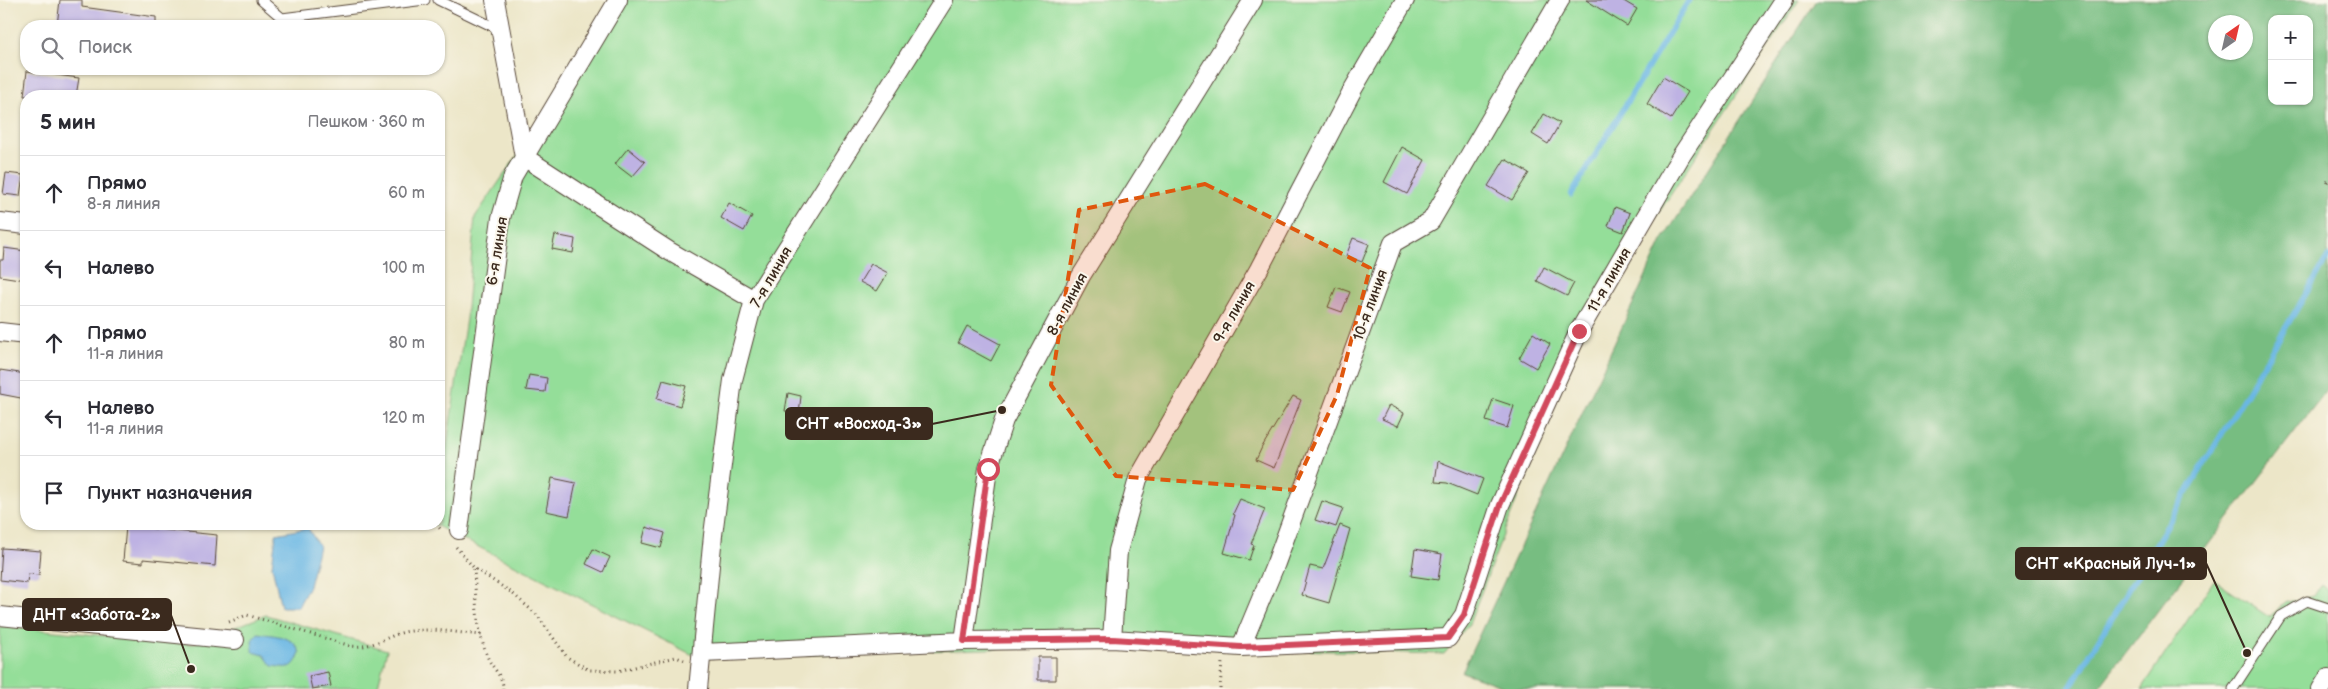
<!DOCTYPE html>
<html lang="ru">
<meta charset="utf-8">
<style>
body{margin:0;font-family:"Balsamiq Sans",sans-serif;background:#f7f7f7;color:#2b2b33}
.controls{position:absolute;right:15px;top:15px;display:grid;overflow:hidden;border-radius:10px;box-shadow:0 1px 4px #0004}
.controls button{width:45px;height:45px;display:grid;place-items:center;padding:0;border:0;border-bottom:1px solid #e1e1e2;background:#fff;color:#2b2b33;font:25px sans-serif}
.compass{position:absolute;left:2208px;top:15px;width:45px;height:45px;border-radius:50%;background:#fff;box-shadow:0 1px 4px #0004;rotate:34deg}
.stop{position:absolute;width:15px;height:15px;margin:-11px;border:4px solid #d1495b;border-radius:50%;background:#fff}
.stop.end{background:#d1495b;border-color:#fff;box-shadow:0 1px 5px #0008}
.list{margin:0;padding:0;list-style:none}
h2{display:flex;justify-content:space-between;align-items:center;height:65px;margin:0;padding:0 20px;font-size:21px}
h2 small{font-size:16px;font-weight:400;color:#7c7c81}
.list li{display:grid;grid-template-columns:32px 1fr auto;gap:15px;align-items:center;box-sizing:border-box;height:75px;padding:0 20px;border-top:1px solid #e1e1e2}
.list b{display:block;font-size:19px;white-space:nowrap}
.list p{margin:0;font-size:16px;white-space:nowrap;color:#7c7c81}
.list em{font-size:16px;font-style:normal;color:#7c7c81}
.icon{flex:none;width:28px;height:28px;fill:none;stroke:currentColor;stroke-width:2;stroke-linecap:round;stroke-linejoin:round}
.map{position:relative;flex:none;width:2328px;height:689px;overflow:hidden}
.search{position:absolute;background:#fff;box-shadow:0 1px 4px #0004;left:20px;top:20px;width:425px;height:55px;display:flex;align-items:center;gap:12px;box-sizing:border-box;padding:0 18px;border-radius:20px;color:#7c7c81;font-size:19px}
.panel{position:absolute;background:#fff;box-shadow:0 1px 4px #0004;left:20px;top:90px;width:425px;height:440px;border-radius:20px}
.map>svg:first-child{display:block}
.green{fill:#94de99;stroke:#68845c}
.forest{fill:#77bd81;stroke:#597450;fill-rule:evenodd}
.water{fill:#6ab7e4;stroke:#527081}
.lines{fill:none;stroke-linecap:round;stroke-linejoin:round}
.stream{stroke:#6ab7e4;stroke-width:5.5}
.building{fill:#beb2e3}
.service-casing{stroke:#564638;stroke-width:11}
.minor-casing{stroke:#564638;stroke-width:20}
.path{stroke:#564638;stroke-width:3;stroke-dasharray:1 4;stroke-linecap:butt}
.service{stroke:#fff;stroke-width:9}
.minor{stroke:#fff;stroke-width:18}
.route{stroke:#d1495b;stroke-width:6}
.marked{fill:#df570d;fill-opacity:0.2;stroke:#df570d;stroke-width:4;stroke-dasharray:10 6;stroke-linejoin:round}
.labels{text-anchor:middle;stroke-width:4;stroke-linejoin:round;paint-order:stroke}
.street-label{font-size:15px;fill:#3b2a1e;stroke:#fbf7ec}
.leader{fill:none;stroke:#3b2a1e;stroke-width:2}
.callout-dot{fill:#3b2a1e;stroke:#fbf7ec;stroke-width:2}
.callout{fill:#3b2a1e;stroke:#3b2a1e;stroke-width:2}
.callout-label{font-size:16px;text-anchor:middle;font-weight:bold;fill:#fff}
</style>
<div class="map">
<svg width="2328" height="689" viewBox="0 0 2328 689">
<rect width="100%" height="100%" fill="#fbf7ec"/>
<filter id="ink" filterUnits="userSpaceOnUse"><feTurbulence type="fractalNoise" baseFrequency=".02" numOctaves="2"/><feDisplacementMap in="SourceGraphic" scale="10" xChannelSelector="R" yChannelSelector="G"/><feConvolveMatrix kernelMatrix="1 2 1 2 8 2 1 2 1" color-interpolation-filters="sRGB"/></filter>
<filter id="wash" filterUnits="userSpaceOnUse"><feTurbulence type="fractalNoise" baseFrequency=".0096" numOctaves="4" result="noise"/><feDisplacementMap in="SourceGraphic" scale="20" xChannelSelector="R" yChannelSelector="G"/><feGaussianBlur stdDeviation="1.12" result="paint"/><feColorMatrix in="noise" values="0 0 0 0 0 0 0 0 0 0 0 0 0 0 0 0 0 1.4 0 .05"/><feComposite in="paint" operator="in"/></filter>
<g filter="url(#wash)">
<rect width="100%" height="100%" fill="#ece6c8"/>
<path class="green" d="M624 0H1799L1582 329 1469 624 1444 654 1110 645 699 658 433 524H439V496L466 319 475 217Z
M2214 580 2269 617 2287 602 2314 596 2322 585 2328 590V689H2142Z
M266 615 387 650 377 689H0V626L192 644Z"/>
<path class="forest" d="M1817 0H2328V388L2098 689H1510L1462 672 1662 241ZM2272 19H2309V101H2272ZM2216 22H2246V52H2216Z"/>
<path class="water" d="M308 528 319 546 309 586 298 607H281L272 566 276 534Z
M258 633C275 636 294 635 300 653 293 670 290 668 272 666L264 655 253 652 252 640Z"/>
<g class="lines">
<path class="stream" d="M1571 195 1689 0
M2069 689 2328 257"/>
</g>
<g id="blocks">
<path class="building" d="M60 0H82V7L156 17V26H57Z
M1586 0H1622L1637 9 1627 26Z
M27 71 79 78 76 96H24Z
M1663 77 1688 92 1671 119 1647 104Z
M1544 114 1560 123 1548 144 1532 134Z
M1402 147 1425 160 1407 194 1384 182Z
M628 148 645 162 632 177 615 164Z
M1505 159 1529 173 1512 200 1488 186Z
M6 173 23 175 20 196 3 194Z
M729 203 752 216 744 231 721 218Z
M1615 207 1630 213 1623 232 1608 226Z
M555 235 575 239 573 253 552 249Z
M1353 238 1369 244 1362 262 1346 256Z
M4 248 26 251V280L0 276V260H3Z
M871 264 888 273 877 291 860 282Z
M1544 267 1574 283 1567 296 1537 281Z
M1336 287 1350 292 1342 312 1328 307Z
M967 326 1000 344 991 361 958 343Z
M1533 333 1550 344 1536 368 1519 358Z
M0 370 26 374V399L0 394Z
M529 375 547 378 545 392 526 390Z
M663 380 686 386 680 406 657 399Z
M788 393 801 396 799 414 785 411Z
M1293 396 1301 400 1274 468 1256 460 1262 447Z
M1493 399 1514 406 1507 428 1486 421Z
M1389 405 1404 413 1398 426 1382 419Z
M1438 461 1483 479 1477 495 1447 483 1435 482Z
M552 478 576 483 569 516 546 511Z
M1240 499 1265 509 1251 544 1254 545 1249 560 1224 553 1235 515 1233 514Z
M1322 501 1343 508 1336 527 1315 520Z
M1340 525 1350 529 1329 603 1302 595 1310 566 1323 569Z
M126 526 217 535 215 566 143 559V563L123 561Z
M646 527 665 533 661 548 642 543Z
M2 548 41 551 39 575 28 574 27 583 0 580Z
M593 549 610 557 603 572 586 564Z
M1415 549 1442 554 1438 580 1411 576Z
M1038 657H1056V680H1038Z
M328 672 331 686 312 689 309 676Z"/>
</g>
</g>
<g filter="url(#ink)">
<use href="#blocks" fill-opacity="0" stroke="#564638" stroke-width="1"/>
<g class="lines">
<defs>
<path id="service" d="M261 0 282 18 425 0
M438 0 500 30
M2233 689 2281 616 2307 601 2328 608"/>
<path id="minor" d="M495 0 524 157 669 251 754 300
M0 222 26 225
M0 332 26 335
M459 530 501 218 513 176 618 0
M0 616 235 640
M1112 639 1118 551 1138 479 1259 269 1353 89 1405 0
M964 641 988 469 1004 420 1081 276 1253 0
M1241 647 1276 563 1393 243 1431 221 1560 0
M702 653 964 641 1112 639 1241 647 1448 638 1464 615 1500 505 1579 331 1681 156 1784 0
M698 689 713 535 733 380 754 300 944 0
M2321 689 2328 678"/>
</defs>
<use href="#service" class="service-casing"/>
<use href="#minor" class="minor-casing"/>
<path class="path" d="M2327 182 2328 181
M436 524 442 531
M456 547 474 568 512 593 537 615 567 657 589 670 618 671 676 657 684 660
M474 569C476 598 476 630 488 658 492 668 504 677 503 689
M229 622 247 615 351 646C375 649 389 633 411 631 434 628 459 633 482 635
M1220 689 1222 662"/>
<use href="#service" class="service"/>
<use href="#minor" class="minor"/>
</g>
</g>
<g class="lines" filter="url(#ink)">
<path class="route" d="M988 469 964 641 1112 639 1241 647 1448 638 1464 615 1500 505 1579 331"/>
</g>
<path class="marked" d="M1205 184 1370 268 1337 395 1293 490 1116 476 1051 385 1079 210Z"/>
<g class="labels">
<g class="street-label">
<text transform="translate(497 251) rotate(-81)" y="5">6-я линия</text>
<text transform="translate(771 277) rotate(-60)" y="5">7-я линия</text>
<text transform="translate(1609 280) rotate(-60)" y="5">11-я линия</text>
<text transform="translate(1067 304) rotate(-62)" y="5">8-я линия</text>
<text transform="translate(1370 305) rotate(-70)" y="5">10-я линия</text>
<text transform="translate(1234 312) rotate(-60)" y="5">9-я линия</text>
</g>
</g>
<path class="leader" d="M1002 410L932 424M2247 653L2206 563M191 669L171 615"/>
<g class="callout-dot">
<circle cx="1002" cy="410" r="5"/>
<circle cx="2247" cy="653" r="5"/>
<circle cx="191" cy="669" r="5"/>
</g>
<g class="callout">
<rect x="786" y="408" width="146" height="31" rx="5"/>
<rect x="2016" y="548" width="190" height="31" rx="5"/>
<rect x="23" y="599" width="148" height="31" rx="5"/>
</g>
<g class="callout-label">
<text x="859" y="429">СНТ «Восход-3»</text>
<text x="2111" y="569">СНТ «Красный Луч-1»</text>
<text x="97" y="620">ДНТ «Забота-2»</text>
</g>
</svg>
<div class="controls">
<button>+</button>
<button>−</button>
</div>
<svg class="compass" viewBox="-18 -18 36 36"><path d="M0-13l5 13h-10z" fill="#e53935"/><path d="M0 13l5-13h-10z" fill="#7c7c81"/></svg>
<div class="stop" style="left:988px;top:469px"></div>
<div class="stop end" style="left:1579px;top:331px"></div>
<div class="search"><svg class="icon" aria-label="search" viewBox="0 0 24 24"><circle cx="10" cy="10" r="6"/><path d="M15 15l6 6"/></svg>Поиск</div>
<section class="panel">
<h2>5 мин<small>Пешком · 360 m</small></h2>
<ul class="list">
<li><svg class="icon" aria-label="ahead" viewBox="0 0 24 24"><path d="M12 20V5M6 11l6-6 6 6"/></svg><div><b>Прямо</b><p>8-я линия</p></div><em>60 m</em></li>
<li><svg class="icon" aria-label="left" viewBox="0 0 24 24"><path d="M17 20v-9H6M10 6l-5 5 5 5"/></svg><div><b>Налево</b></div><em>100 m</em></li>
<li><svg class="icon" aria-label="ahead" viewBox="0 0 24 24"><path d="M12 20V5M6 11l6-6 6 6"/></svg><div><b>Прямо</b><p>11-я линия</p></div><em>80 m</em></li>
<li><svg class="icon" aria-label="left" viewBox="0 0 24 24"><path d="M17 20v-9H6M10 6l-5 5 5 5"/></svg><div><b>Налево</b><p>11-я линия</p></div><em>120 m</em></li>
<li><svg class="icon" aria-label="arrive" viewBox="0 0 24 24"><path d="M6 21V4h12l-3 4 3 4H6"/></svg><div><b>Пункт назначения</b></div></li>
</ul>
</section>
</div>
